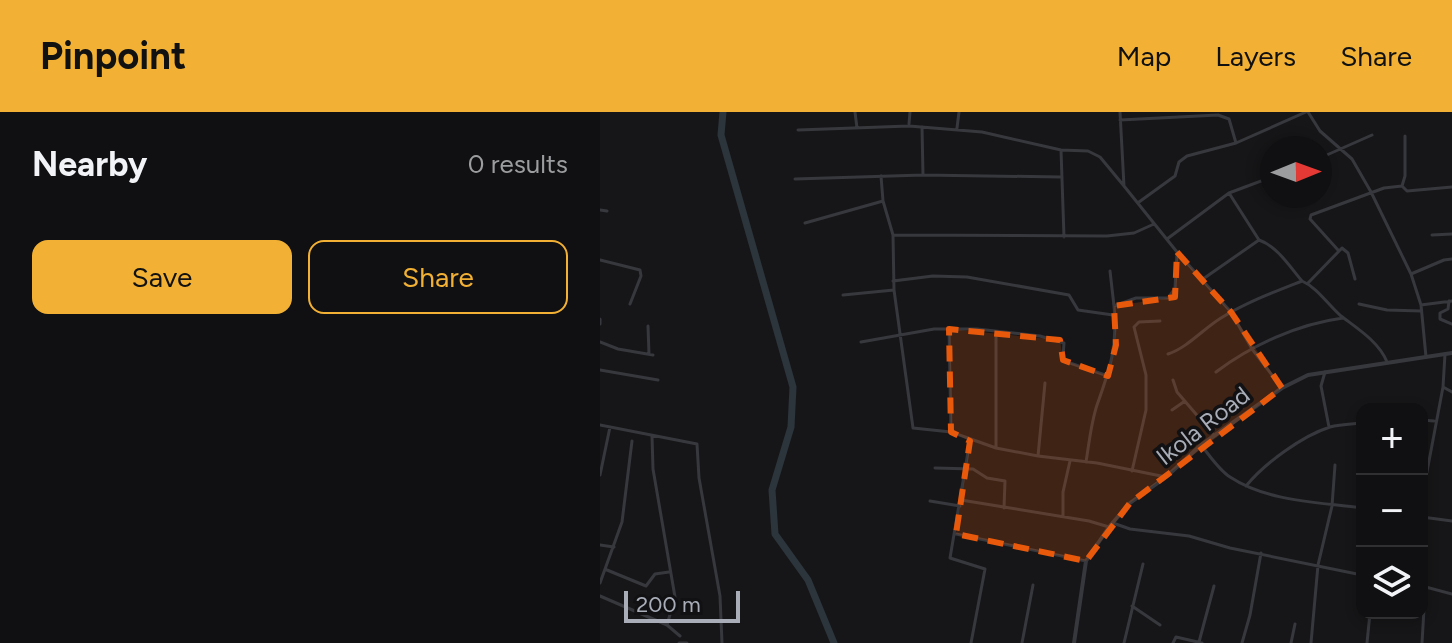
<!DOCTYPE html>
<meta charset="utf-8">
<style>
body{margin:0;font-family:Figtree,sans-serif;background:#19191b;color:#f1f3f6}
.controls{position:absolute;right:24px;bottom:24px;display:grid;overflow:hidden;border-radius:16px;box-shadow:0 4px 12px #0003}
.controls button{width:72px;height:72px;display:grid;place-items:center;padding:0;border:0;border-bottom:2px solid #303032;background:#101012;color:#f1f3f6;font:40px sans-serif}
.compass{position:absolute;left:660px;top:24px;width:72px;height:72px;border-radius:50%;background:#101012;box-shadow:0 4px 12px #0003;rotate:89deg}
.scale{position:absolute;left:24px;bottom:20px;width:116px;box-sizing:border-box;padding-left:8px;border:4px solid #a8adb8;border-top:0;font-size:22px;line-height:28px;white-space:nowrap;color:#a8adb8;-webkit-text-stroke:6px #111113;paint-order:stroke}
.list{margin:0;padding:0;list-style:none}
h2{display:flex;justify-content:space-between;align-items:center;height:104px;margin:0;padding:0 32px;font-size:34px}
h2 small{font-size:26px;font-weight:400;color:#9c9d9f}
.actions{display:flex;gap:16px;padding:24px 32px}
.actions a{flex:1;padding:18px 0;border:2px solid #f2b134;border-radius:16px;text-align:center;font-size:28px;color:#f2b134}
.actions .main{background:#f2b134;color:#111}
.icon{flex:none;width:44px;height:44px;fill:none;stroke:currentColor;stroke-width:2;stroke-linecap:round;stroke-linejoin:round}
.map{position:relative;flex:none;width:852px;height:531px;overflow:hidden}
header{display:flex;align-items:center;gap:48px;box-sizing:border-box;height:112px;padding:0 40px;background:#f2b134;color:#111}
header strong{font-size:38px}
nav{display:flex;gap:44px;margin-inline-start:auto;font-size:28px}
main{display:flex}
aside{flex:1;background:#101012}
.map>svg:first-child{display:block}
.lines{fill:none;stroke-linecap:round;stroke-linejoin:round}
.river{stroke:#2c353c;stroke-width:7}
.minor{stroke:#37383d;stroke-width:3}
.tertiary{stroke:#37383d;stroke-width:4}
.marked{fill:#e8590c;fill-opacity:0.2;stroke:#e8590c;stroke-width:6;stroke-dasharray:16 10;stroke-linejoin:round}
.labels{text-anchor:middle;stroke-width:7;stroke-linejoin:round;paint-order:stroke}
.street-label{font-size:24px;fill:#a8adb8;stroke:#111113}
</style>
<header>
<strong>Pinpoint</strong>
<nav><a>Map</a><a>Layers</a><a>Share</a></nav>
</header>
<main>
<aside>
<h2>Nearby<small>0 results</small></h2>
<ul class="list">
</ul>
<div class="actions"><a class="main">Save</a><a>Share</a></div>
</aside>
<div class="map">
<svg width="852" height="531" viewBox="0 0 852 531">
<rect width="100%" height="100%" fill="#161618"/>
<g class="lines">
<path class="river" d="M123 0 121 23 193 275 191 315 172 378 175 422 208 468 234 531"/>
<path class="minor" d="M255 0 257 16
M520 0 524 74 577 140 631 200 652 237 682 276
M708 0 720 19 752 47 771 80 811 162 821 193 826 245
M520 8 618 3 629 7 636 31
M309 12 310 0
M322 15 323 63
M357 16 359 0
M198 18 309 14 382 20 461 38 488 39 500 45 524 74
M461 38 464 125
M720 46 772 23
M281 64 283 89 293 123 294 178 313 316 351 320 396 336 438 344 497 351 566 365
M195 67 323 63 461 65
M802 74 805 64V24
M629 81 659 128C677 134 690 155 702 169
M539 90 575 64 579 50 587 44 636 31 706 0
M0 98 7 99
M205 111 283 89
M293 123 507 124 534 121 554 112
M832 123 852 122
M567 127 629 81 672 65
M738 138 710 107 711 103 784 76 802 74 807 79 852 75
M0 148 40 158 41 164 30 192
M510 159 514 194
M811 162 844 148 852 147
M603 167 659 128
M293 169 333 164 367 165 469 183 478 198 513 203
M708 171 742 136 748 141 755 167
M243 183 294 178
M849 189 848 197 840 201V207L852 212
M759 192 787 198 821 199
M821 193 852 189
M0 212V207
M48 214 49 242
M349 217 351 320
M396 220V336
M0 230 18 237 53 243
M261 230 334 217H377L440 224 464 231 463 245 467 250 508 264
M568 242C587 236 603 217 621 206 647 190 674 180 702 169 718 176 728 193 741 204 758 217 779 230 787 250
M0 258 58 268
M616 260C652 233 698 212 743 206
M725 260 721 274 729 315
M573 268 577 280 614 323
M843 275 852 280
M572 298 585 289
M822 308 834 309
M0 313 97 332 99 366 120 484 122 531
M52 324 53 357 75 485 67 513
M370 328 350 446 385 457 371 531
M601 333C610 344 619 358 630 365 668 390 719 390 762 396
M438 344 445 271
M486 350C489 332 491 311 497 293 510 257 518 233 514 194L536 186H568L575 176 577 140
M335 356 373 357 387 366 405 369 404 396
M532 359 546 298V263L534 215 539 210 560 209
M0 363 10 315
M646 374C665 351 702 324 730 315 740 312 752 312 762 311
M822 386 843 275 845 242
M361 388 489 409 509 415
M330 389 360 394
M463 404V380L470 349
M822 405 852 409
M513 411 530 417 589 424 630 436 762 463
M356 422 486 449
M0 433 14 435
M7 458 46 474 55 462 69 460
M0 471 22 410 32 329
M822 474 852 482
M0 484 67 513 80 524
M532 494 560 513
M599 530 614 474
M79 531H87
M422 531 433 473
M524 531 543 452
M573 531 576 525 602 531
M642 531 650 503 661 441
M691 531 695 512
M711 531 718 453 732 394 735 353
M767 531 770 501
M822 531 826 463 822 449"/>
<path class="tertiary" d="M474 531 486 449 509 415 530 391 566 365 601 333 682 276 708 263 852 241"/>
</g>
<path class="marked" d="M577 140 631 200 682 276 530 391 486 449 356 422 370 329 351 320 349 217 460 228 463 248 508 264 516 233 514 194 575 185Z"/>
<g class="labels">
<g class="street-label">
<text transform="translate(603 314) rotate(-38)" y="8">Ikola Road</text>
</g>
</g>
</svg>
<div class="controls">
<button>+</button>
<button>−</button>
<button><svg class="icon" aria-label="layers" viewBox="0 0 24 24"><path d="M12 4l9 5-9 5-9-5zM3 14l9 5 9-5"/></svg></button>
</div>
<svg class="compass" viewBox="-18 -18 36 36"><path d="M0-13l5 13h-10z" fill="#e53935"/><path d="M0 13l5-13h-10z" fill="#9c9d9f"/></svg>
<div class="scale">200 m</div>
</div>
</main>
